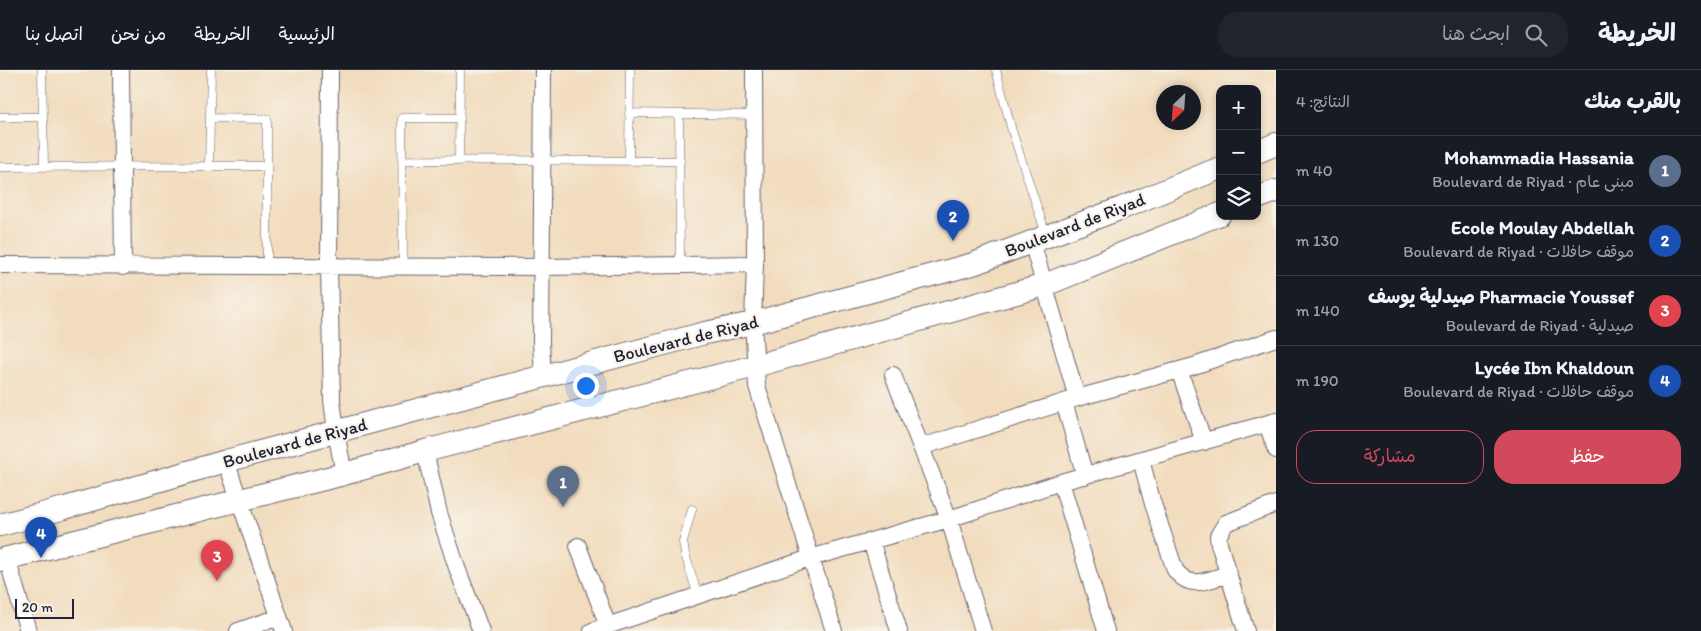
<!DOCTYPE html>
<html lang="ar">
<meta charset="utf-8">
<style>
body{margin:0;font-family:Itim,"Playpen Sans Arabic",sans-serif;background:#20242c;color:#f1f3f6;direction:rtl}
.controls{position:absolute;right:15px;top:15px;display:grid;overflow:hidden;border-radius:10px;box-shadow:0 2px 8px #0003}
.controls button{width:45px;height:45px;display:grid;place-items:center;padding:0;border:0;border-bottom:1px solid #363941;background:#171b24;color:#f1f3f6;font:25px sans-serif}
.compass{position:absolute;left:1156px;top:15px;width:45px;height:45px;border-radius:50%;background:#171b24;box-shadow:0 2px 8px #0003;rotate:205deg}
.scale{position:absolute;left:15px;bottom:12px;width:59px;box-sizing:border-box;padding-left:5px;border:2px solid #22223b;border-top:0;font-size:14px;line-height:18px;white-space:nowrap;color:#22223b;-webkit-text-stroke:4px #f7f3e8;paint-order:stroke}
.you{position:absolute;left:585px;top:315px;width:18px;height:18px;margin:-12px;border:4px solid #fff;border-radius:50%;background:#1a73e8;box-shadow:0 0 0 8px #1a73e833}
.badge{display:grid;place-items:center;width:32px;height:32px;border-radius:50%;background:#d1495b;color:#fff;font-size:16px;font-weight:700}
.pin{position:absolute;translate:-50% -41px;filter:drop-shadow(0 1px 2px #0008)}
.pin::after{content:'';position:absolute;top:26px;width:18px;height:15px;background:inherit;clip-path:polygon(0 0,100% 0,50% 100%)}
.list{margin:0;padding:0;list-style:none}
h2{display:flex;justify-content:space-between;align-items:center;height:65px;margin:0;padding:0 20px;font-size:21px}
h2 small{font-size:16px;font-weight:400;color:#9ea1a6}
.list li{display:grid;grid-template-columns:32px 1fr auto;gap:15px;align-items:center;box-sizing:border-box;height:70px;padding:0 20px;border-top:1px solid #363941}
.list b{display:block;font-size:19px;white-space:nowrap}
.list p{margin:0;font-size:16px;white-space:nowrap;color:#9ea1a6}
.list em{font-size:16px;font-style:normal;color:#9ea1a6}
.actions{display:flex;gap:10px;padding:15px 20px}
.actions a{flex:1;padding:11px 0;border:1px solid #d1495b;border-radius:20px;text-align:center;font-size:18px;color:#d1495b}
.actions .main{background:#d1495b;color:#fff}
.icon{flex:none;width:28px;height:28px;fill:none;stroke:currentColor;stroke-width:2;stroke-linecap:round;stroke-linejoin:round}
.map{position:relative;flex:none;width:1276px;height:561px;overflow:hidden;direction:ltr}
header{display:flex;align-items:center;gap:30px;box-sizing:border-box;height:70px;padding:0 25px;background:#171b24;border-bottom:1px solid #363941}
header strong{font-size:24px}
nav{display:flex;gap:28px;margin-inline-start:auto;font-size:18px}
.search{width:350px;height:45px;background:#20242c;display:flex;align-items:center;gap:12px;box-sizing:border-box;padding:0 18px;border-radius:20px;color:#9ea1a6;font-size:19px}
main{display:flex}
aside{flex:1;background:#171b24}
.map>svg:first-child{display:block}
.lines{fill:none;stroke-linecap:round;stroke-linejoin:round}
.service-casing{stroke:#6b6369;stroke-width:9}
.minor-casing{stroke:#6b6369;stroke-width:18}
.secondary-casing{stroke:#6b6369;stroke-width:24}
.service{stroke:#fff;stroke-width:8}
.minor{stroke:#fff;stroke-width:16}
.secondary{stroke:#fff;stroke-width:22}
.labels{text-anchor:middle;stroke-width:4.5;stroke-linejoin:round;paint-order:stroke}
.street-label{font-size:18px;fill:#22223b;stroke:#f7f3e8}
</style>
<header>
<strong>الخريطة</strong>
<div class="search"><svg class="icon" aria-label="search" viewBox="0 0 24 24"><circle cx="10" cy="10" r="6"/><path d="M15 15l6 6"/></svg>ابحث هنا</div>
<nav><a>الرئيسية</a><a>الخريطة</a><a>من نحن</a><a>اتصل بنا</a></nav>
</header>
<main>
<aside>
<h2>بالقرب منك<small>النتائج: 4</small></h2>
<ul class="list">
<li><span class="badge" style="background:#5c6f8a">1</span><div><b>Mohammadia Hassania</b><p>مبنى عام · Boulevard de Riyad</p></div><em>40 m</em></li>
<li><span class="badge" style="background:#1a4fb4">2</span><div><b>Ecole Moulay Abdellah</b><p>موقف حافلات · Boulevard de Riyad</p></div><em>130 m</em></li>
<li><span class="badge" style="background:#e0444e">3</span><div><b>Pharmacie Youssef صيدلية يوسف</b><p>صيدلية · Boulevard de Riyad</p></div><em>140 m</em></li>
<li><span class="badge" style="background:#1a4fb4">4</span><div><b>Lycée Ibn Khaldoun</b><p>موقف حافلات · Boulevard de Riyad</p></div><em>190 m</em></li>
</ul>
<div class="actions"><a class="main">حفظ</a><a>مشاركة</a></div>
</aside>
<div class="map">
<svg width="1276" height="561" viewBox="0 0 1276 561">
<rect width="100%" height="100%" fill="#f7f3e8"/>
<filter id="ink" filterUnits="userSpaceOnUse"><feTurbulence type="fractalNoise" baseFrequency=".02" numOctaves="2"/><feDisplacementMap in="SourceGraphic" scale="10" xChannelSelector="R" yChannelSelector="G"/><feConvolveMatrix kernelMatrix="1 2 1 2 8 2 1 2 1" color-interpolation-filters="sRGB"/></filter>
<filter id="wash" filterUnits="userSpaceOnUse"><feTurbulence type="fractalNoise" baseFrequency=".0096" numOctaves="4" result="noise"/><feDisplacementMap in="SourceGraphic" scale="20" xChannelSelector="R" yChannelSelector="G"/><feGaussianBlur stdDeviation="1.12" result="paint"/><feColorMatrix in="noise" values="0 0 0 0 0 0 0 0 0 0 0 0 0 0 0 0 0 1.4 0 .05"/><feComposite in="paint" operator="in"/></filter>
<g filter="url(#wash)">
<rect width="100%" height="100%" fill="#f2dcbe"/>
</g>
<g filter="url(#ink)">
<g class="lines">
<defs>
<path id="service" d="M42 0 44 97
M996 0 1012 61 1046 164
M629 43 755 45
M679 44 680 195
M0 47H43
M210 48 267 49V196
M402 90 680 91
M459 91 460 0
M629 91 630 0
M209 96H267
M0 97 209 96 211 0
M403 197 402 48H460
M692 439 683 472 685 484 698 526"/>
<path id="minor" d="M121 0 123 197
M330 0 329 197 332 330 336 362 344 404
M543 0 541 273 543 306
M754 0 755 194 753 253 757 316 834 561
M1032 172 1077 328
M0 195 542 197 755 194
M1179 300 1204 372
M893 305 949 449 983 561
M1064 332 1085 406
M1267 354 1276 380
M921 377 1077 328 1194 296 1276 268
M425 381 439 443 457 498 481 561
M1141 390 1153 434 1175 500C1191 521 1207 510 1228 504
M226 391 284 561
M1061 412 1106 561
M871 471 899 561
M578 476 608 556
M7 488 28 561
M238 561 279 547
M592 561 810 488 949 449 1061 412 1276 351
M1246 561 1219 474 1218 466 1226 453 1276 434"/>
<path id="secondary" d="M1257 82 1276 74
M1257 128 1276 121
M0 455 65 438 226 391 705 263 753 253 973 194 1122 138 1220 98
M0 490 344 404 425 381 755 296 1045 215 1220 144"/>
</defs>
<use href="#service" class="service-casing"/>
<use href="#minor" class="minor-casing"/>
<use href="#secondary" class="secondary-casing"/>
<use href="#service" class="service"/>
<use href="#minor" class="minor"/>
<use href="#secondary" class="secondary"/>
</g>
</g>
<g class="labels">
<g class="street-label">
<text transform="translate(1075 155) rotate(-21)" y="6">Boulevard de Riyad</text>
<text transform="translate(686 269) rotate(-14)" y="6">Boulevard de Riyad</text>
<text transform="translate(295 373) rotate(-15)" y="6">Boulevard de Riyad</text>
</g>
</g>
</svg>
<div class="controls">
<button>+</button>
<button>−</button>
<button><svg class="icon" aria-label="layers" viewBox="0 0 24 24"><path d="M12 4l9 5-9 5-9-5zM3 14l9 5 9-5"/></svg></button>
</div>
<svg class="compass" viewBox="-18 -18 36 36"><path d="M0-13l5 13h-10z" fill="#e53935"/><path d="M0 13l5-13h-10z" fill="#9ea1a6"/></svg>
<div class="scale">20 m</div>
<div class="you"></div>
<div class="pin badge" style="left:563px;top:437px;background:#5c6f8a">1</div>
<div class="pin badge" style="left:953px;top:171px;background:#1a4fb4">2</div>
<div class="pin badge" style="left:217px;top:511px;background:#e0444e">3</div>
<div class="pin badge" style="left:41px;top:488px;background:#1a4fb4">4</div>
</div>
</main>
